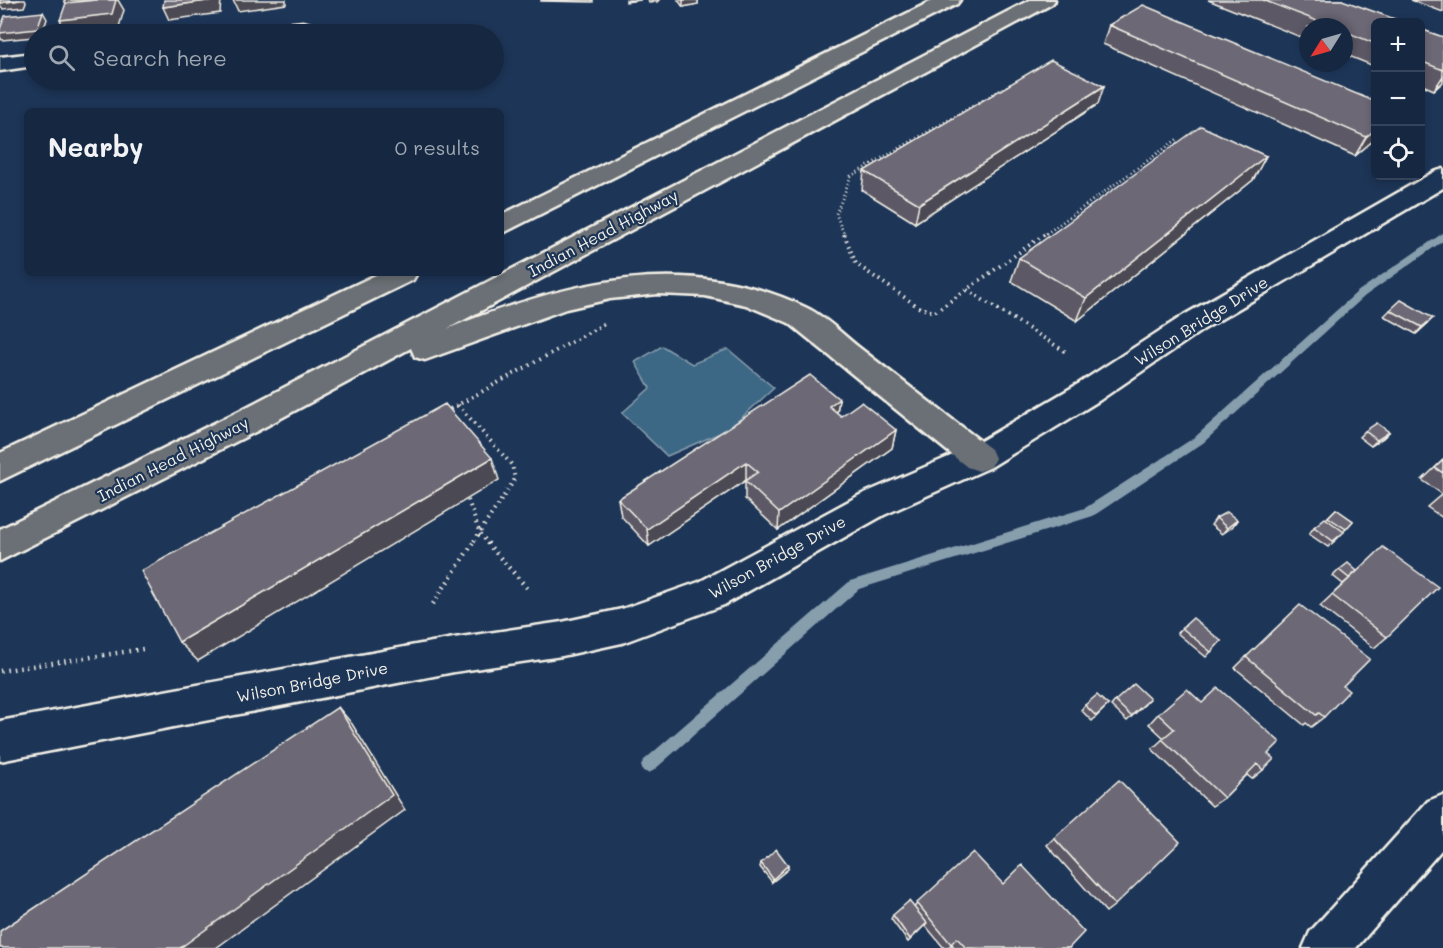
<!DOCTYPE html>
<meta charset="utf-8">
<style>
body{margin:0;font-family:Mali,sans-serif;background:#1f3048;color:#f1f3f6}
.controls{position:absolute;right:18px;top:18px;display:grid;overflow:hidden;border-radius:9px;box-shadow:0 3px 9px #0003}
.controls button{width:54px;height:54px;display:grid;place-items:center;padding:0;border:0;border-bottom:2px solid #35445a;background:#162841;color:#f1f3f6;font:30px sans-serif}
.compass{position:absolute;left:1299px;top:18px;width:54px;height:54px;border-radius:50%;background:#162841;box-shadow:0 3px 9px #0003;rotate:233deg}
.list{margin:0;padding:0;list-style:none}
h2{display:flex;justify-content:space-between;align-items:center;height:78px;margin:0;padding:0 24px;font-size:26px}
h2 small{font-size:20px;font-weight:400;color:#9ea6b1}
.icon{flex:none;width:33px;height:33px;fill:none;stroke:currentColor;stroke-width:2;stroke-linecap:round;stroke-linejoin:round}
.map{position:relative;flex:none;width:1443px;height:948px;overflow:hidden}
.search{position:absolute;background:#162841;box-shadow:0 3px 9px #0003;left:24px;top:24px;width:480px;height:66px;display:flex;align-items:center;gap:15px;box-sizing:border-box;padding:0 21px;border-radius:33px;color:#9ea6b1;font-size:22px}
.panel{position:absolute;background:#162841;box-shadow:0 3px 9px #0003;left:24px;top:108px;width:480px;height:168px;border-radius:9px}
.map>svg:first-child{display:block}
.water{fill:#3e6785;stroke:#879ead;stroke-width:1.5}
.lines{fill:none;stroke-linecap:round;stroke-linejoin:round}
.stream{fill:#879ead;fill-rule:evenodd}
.street-casing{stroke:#f4f1e8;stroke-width:5}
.highway-casing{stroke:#f4f1e8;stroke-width:5}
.path-far2{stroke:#f4f1e8;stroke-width:3;stroke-dasharray:1 3;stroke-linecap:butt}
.path-far1{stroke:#f4f1e8;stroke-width:4;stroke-dasharray:1.5 4.5;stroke-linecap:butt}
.path{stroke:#f4f1e8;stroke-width:4.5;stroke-dasharray:1.5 5;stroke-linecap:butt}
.street{fill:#1d3557;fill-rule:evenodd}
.highway{fill:#6b6f75;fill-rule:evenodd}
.wall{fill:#5d5965;stroke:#f4f1e8;stroke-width:1.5}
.shaded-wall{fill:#4c4953;stroke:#f4f1e8;stroke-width:1.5}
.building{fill:#6c6876;stroke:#f4f1e8;stroke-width:1.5}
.labels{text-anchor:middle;stroke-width:4.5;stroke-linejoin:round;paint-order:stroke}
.street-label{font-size:16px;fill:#f4f1e8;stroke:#1d3557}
</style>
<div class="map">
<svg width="1443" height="948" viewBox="0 0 1443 948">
<rect width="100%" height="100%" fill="#1d3557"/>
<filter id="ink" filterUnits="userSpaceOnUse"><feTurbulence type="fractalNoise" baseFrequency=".0167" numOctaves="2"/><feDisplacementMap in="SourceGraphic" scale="12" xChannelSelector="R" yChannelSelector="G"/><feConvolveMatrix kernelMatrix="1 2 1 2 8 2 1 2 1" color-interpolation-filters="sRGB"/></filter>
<g filter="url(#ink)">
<path class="water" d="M662 346 692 364 728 349 774 388 729 429 667 456 622 413 650 388 635 362Z"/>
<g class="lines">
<path class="stream" d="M1443 233V241L1365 296 1203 443 1093 516 859 589 653 771 648 773 643 771 641 766 643 761 850 581 1085 508 1195 437 1357 292Z"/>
<defs>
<path id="street" d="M303 22 310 24 313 28 310 32 235 34 239 30 246 28Z
M34 53V66L0 71V57Z
M1443 169V188L1204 329 1100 400 991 467 884 515 724 605 622 643 562 656 454 672 0 761V721L454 638 562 622 622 609 699 582 860 495 967 449 1078 384 1184 315 1434 172Z
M1443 795V848L1356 948H1303L1310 932 1428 801Z"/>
<path id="highway" d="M934 0H960L957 4 501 234V215Z
M1030 0H1055L1052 4 447 329C565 282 687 250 807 308 826 317 844 336 861 349 904 382 947 416 991 449L995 458 991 467 979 471 967 467 789 323 746 305 705 296 658 294 610 299 566 309 425 360 415 357 411 348 257 431 0 561V529L235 413Z
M380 273H417L413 280 0 481V453Z"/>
</defs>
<use href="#street" class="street-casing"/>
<use href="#highway" class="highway-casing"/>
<path class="path-far2" d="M845 236 836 214 851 176 1013 83
M1043 236 1179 138"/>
<path class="path-far1" d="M844 234 856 264 920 308 935 312 1045 234
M967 290 1066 352
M458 405 512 465 515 479 472 544
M445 412 604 324
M468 500 480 534 489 544"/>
<path class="path" d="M487 543 528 589
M433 604 473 543
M0 671 143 649"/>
<use href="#street" class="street"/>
<use href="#highway" class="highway"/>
</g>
<path class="wall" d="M541 0H593V2L541 1Z
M678 0H698V4L683 7Z
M1208 0H1342L1376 22V67L1344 54V27H1308V40Z
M1411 0H1443V12Z
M1109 25 1376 138 1355 156 1103 44Z
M1420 29 1443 37V82L1434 90 1420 84Z
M1098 104 915 223 862 190 864 171Z
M1266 156 1253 180 1077 321 1011 281 1019 258Z
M1390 310 1427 324 1416 334 1384 316Z
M839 399 837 413 841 416 896 430 892 448 778 530 745 499V481H747L746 480 649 546 621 516 618 499Z
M1365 431 1389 432 1383 438 1371 446 1359 437Z
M1443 460V518L1427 507 1442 494 1422 480Z
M1336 509 1353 521 1338 538 1328 547 1309 534 1314 527 1326 519Z
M1216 518 1237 520 1232 527 1222 534 1211 525Z
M1339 570 1357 571 1387 637 1374 648 1320 606 1351 577 1343 584 1333 576Z
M1182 628 1221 641 1206 657 1177 633Z
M1246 657 1343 686 1324 717 1311 727 1306 723 1304 725 1235 668Z
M1115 701 1145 704 1127 721 1111 706Z
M1202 703 1268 754 1263 770 1252 779 1247 775 1224 798 1212 806 1152 749 1164 738 1149 724 1158 714Z
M1085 705H1108L1092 721 1081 710Z
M1054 838 1115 905 1106 912 1047 845Z
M761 863 788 869 772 882 760 867Z
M1003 884 1069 948H955L952 944 947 948H944L925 925 908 942 891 919 893 915 914 908 917 903Z"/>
<path class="shaded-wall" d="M20 0H25L26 2 24 7 3 9 0 5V3Z
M64 0H114L67 6Z
M116 0H118L124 10 119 27 67 33 60 20Z
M214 0H221L220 13 169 20 163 7Z
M233 0H286V4L238 11Z
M626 0H641L626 2Z
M648 0H659L657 2 649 3Z
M683 0H698V4L683 7Z
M43 12 47 19 42 34H34V37L2 40 0 37V33Z
M1443 76V82L1434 90Z
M1104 86 1098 104 915 223 919 204Z
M1376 129V138L1355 156 1366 137Z
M1266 156 1253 180 1077 321 1086 298Z
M1433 318 1427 324 1416 334 1422 327Z
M839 399 836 418 829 406Z
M896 430 892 448 778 530 779 513Z
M1389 432 1383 438 1371 446 1377 440Z
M492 458 499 480 198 661 179 642Z
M746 462V480L649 546 647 529Z
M1237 520 1232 527 1222 534 1227 528Z
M338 707 352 724 405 810 216 948H180Z
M788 865V869L772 882 773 879Z"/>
<path class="building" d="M0 0H20L0 3Z
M96 0H116L112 14 60 20 66 3Z
M164 0H214L163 7Z
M1263 0H1342L1403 22H1376V44L1344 31V27H1333Z
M1143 5 1376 102V129L1366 137 1109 25Z
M43 12 37 29 0 33V29L5 16Z
M1420 29 1443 37V70L1420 61Z
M1051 60 1104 86 919 204 864 171Z
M1201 126 1266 156 1086 298 1019 258Z
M1401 300 1433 318 1422 327 1390 310Z
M810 375 839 399 829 406 841 416 861 402 896 430 779 513 745 481 758 472 746 462 647 529 618 499Z
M445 404 492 458 179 642 141 571Z
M1377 423 1389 432 1377 440 1365 431Z
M1443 460V473L1435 468Z
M1336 509 1353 521 1346 529 1328 517Z
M1227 512 1237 520 1227 528 1216 518Z
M1325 518 1344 532 1333 541 1314 527Z
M1383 547 1438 587 1387 637 1332 595Z
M1348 563 1357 571 1349 578 1339 570Z
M1300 605 1370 659 1343 686 1349 691 1324 717 1319 713 1316 715 1246 657Z
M1193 618 1221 641 1211 652 1182 628Z
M1134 684 1150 699 1131 716 1115 701Z
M1218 688 1280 742 1268 754 1274 759 1263 770 1257 764 1224 798 1162 739 1174 729 1158 714 1187 689 1202 703Z
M1097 695 1108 705 1096 716 1085 705Z
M338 707 392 795 180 948H0V931Z
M1119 780 1180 842 1115 905 1054 838Z
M776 849 788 865 773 879 761 863Z
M973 852 1003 884 1022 865 1084 932 1069 948H966L957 938 951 944 917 903Z
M909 901 927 923 910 939 893 915Z"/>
</g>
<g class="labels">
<g class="street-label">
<text transform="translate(603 233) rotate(-28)" y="6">Indian Head Highway</text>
<text transform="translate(1201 321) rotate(-32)" y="6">Wilson Bridge Drive</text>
<text transform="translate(173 459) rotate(-27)" y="6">Indian Head Highway</text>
<text transform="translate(777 557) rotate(-29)" y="6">Wilson Bridge Drive</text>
<text transform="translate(312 682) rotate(-11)" y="6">Wilson Bridge Drive</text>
</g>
</g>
</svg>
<div class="controls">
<button>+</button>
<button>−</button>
<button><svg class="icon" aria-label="locate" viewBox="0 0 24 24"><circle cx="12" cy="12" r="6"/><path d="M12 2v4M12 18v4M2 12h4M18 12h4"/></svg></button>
</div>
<svg class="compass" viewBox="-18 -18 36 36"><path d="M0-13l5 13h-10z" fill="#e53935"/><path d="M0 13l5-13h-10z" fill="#9ea6b1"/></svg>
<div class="search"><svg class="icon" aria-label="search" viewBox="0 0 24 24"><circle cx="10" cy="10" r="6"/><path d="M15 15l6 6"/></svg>Search here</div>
<section class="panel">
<h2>Nearby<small>0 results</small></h2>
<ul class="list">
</ul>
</section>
</div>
